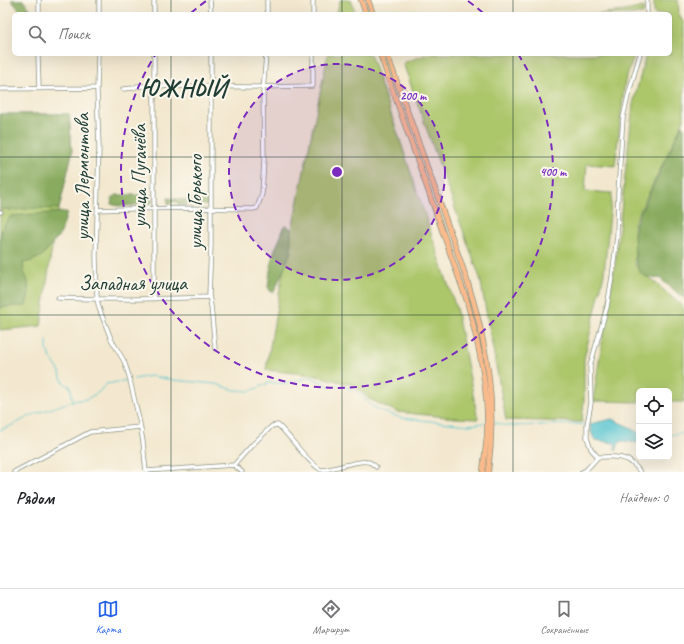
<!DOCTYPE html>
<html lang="ru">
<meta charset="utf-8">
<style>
body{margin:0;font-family:Caveat,sans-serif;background:#f6f6f6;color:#202124}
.controls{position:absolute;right:12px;bottom:12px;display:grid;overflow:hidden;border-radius:6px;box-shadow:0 4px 16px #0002}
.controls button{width:36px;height:36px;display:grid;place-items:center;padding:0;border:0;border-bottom:1px solid #e0e0e0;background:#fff;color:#202124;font:20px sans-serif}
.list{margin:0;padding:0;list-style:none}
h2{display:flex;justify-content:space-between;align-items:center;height:52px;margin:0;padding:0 16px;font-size:17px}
h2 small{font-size:13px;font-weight:400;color:#757577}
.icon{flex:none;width:22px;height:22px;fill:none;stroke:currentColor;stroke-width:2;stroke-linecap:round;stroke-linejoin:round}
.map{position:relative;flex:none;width:684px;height:472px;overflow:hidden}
.search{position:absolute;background:#fff;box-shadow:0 4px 16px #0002;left:12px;right:12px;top:12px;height:44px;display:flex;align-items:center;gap:10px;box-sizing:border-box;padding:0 14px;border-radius:6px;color:#757577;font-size:15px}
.sheet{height:116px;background:#fff}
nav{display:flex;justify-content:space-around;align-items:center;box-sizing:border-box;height:56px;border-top:1px solid #e0e0e0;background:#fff;font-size:11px;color:#757577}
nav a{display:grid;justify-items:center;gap:2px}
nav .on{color:#2563eb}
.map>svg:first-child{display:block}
.green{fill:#acc66b;stroke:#668250}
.forest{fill:#89ab5f;stroke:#54744a}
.water{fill:#57c4d0;stroke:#3b8082}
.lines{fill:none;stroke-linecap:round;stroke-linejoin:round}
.stream{stroke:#57c4d0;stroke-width:1}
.minor-casing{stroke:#899282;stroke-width:5}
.major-casing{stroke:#899282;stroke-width:6}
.minor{stroke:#fff;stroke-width:3.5}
.major{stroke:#fabb8c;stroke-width:4.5}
.grid{fill:none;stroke:#1f3d34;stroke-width:1;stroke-opacity:0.55}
.ring{fill:none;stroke:#7b2cbf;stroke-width:2;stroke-dasharray:7 5}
.labels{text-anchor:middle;stroke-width:4;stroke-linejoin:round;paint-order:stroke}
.street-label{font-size:20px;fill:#1f3d34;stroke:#fbf7ec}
.district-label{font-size:24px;font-weight:bold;letter-spacing:1px;fill:#1f3d34;stroke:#fbf7ec}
.centre{fill:#7b2cbf;stroke:#fbf7ec;stroke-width:2}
.ring-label{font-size:12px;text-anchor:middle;font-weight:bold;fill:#7b2cbf;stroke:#fbf7ec;stroke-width:4;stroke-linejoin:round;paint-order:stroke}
</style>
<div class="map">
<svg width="684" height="472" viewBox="0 0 684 472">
<rect width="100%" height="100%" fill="#fbf7ec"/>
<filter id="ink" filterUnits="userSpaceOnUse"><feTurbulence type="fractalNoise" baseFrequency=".025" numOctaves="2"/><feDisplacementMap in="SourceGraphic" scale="8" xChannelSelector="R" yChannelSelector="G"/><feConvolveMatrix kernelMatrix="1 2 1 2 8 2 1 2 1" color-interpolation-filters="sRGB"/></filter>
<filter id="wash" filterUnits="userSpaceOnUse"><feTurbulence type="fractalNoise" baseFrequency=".012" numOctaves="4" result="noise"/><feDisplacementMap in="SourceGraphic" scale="16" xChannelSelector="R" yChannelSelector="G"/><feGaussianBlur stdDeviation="0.9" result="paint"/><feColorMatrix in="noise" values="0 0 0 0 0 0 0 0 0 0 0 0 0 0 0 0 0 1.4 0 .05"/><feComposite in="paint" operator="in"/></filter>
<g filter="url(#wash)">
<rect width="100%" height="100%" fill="#f3e8cf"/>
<path class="green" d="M340 0H351L356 14H337Z
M654 0H678L679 14 684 24V120L634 223 635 265 684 308V402H669V391H639V402L593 401 607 309 615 264 633 104 646 54H670V14H654Z
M644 7 643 14H598L625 11Z
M328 54H370L399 137 456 308 478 419 456 418 397 412 369 399 354 385 313 375 266 370 280 288Z
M428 54H635L625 81 615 166 587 164 585 191 612 193 604 274 584 359V400L582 422 506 420 480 278 403 63Z
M0 114H69L72 153 55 225 41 326 0 330Z"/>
<path class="forest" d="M11 0H23L28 6 35 14H23Z
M0 114H69L72 153 59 209 35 208 27 209 12 210 0 209Z
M682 125 684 128V298L663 281 661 278C656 279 653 278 649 277 646 277 645 277 643 275 633 268 635 244 634 232L636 230 635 223 637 222V220Z
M117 195H151L152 202 150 204C137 203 124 209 111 204 112 200 112 197 117 195Z
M199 197 208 198V204L207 205H179L177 202 174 201 170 204H168V198L185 200Z
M67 212 61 233 42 256 32 261 23 263 24 272 28 281 29 293 26 306 2 307 0 309V237L3 226 11 216 35 214Z
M286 224 291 229V252L274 292H271L268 287 271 263 275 249 281 236 283 227Z"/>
<path class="water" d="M612 419 627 426 635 431 639 433V443L622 441 619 443 616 451 615 449 616 444 614 443 595 440 592 434 590 424Z"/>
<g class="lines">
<path class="stream" d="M47 341V349L49 355 60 372 61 378 66 385 70 386 73 401
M134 379 150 376 173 380 216 384 234 390 249 391 258 388 268 383H287L311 377 329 386H343L357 391 372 406 381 411 401 418 469 425 485 423
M494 423H497L507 426 577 424 585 425
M0 430 13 425 32 415 73 401 87 399 99 392 106 384 128 380
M669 435 684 433"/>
</g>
</g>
<g filter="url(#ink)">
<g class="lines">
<defs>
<path id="minor" d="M99 0V14
M210 0 211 14
M39 14V0
M154 14V0
M267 14V0
M313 14V0
M647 14V0
M38 54 39 89
M98 54 97 90 99 147 96 255 97 299 99 308 111 339 124 361 129 376 140 424 143 442 146 472
M154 54V299
M211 54V245L209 295 211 306 215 349
M0 89 97 88
M123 89 134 88 137 86 257 87 313 86V54
M97 210C149 208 201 208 253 209L257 208 262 194 264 160 263 92 266 54
M0 212H1
M58 298C108 300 159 299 209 297
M234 465 253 444 272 426 278 425C293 439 304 459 321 470 333 470 359 459 368 462 371 462 374 465 376 467
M234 465 242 472
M146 471 234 465
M14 472 90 432 140 427
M582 472 586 470 598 457
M640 472C638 469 636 466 633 464 625 455 609 457 598 457L591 449 587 438V425L591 403 590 366 607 307 612 277 617 236 618 192 623 118 628 96 640 54"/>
<path id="major" d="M361 0 366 14
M368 0 373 14
M380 54 467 301C479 345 489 390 487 435 486 447 484 460 483 472
M387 54C405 105 423 155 441 206 456 249 473 292 482 336 492 381 494 427 488 472"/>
</defs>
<use href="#minor" class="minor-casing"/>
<use href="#major" class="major-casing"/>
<use href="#minor" class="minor"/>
<use href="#major" class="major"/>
</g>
</g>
<path class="grid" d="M171 0V14M342 0V14M513 0V14M171 54V472M342 54V472M513 54V472M0 157H684M0 315H684"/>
<circle cx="337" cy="172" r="108" fill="#7b2cbf" fill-opacity=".12"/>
<g class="ring">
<circle cx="337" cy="172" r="108"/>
<path d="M191 13A216 216 0 0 1 206 1M468 1A216 216 0 0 1 483 13M518 54A216 216 0 1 1 156 54"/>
</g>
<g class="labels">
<g class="street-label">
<text transform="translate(139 176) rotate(-90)" y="7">улица Пугачёва</text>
<text transform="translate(82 177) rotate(-90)" y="7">улица Лермонтова</text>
<text transform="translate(195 202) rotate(-90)" y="7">улица Горького</text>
<text x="133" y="290">Западная улица</text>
</g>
<g class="district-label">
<text x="184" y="96">ЮЖНЫЙ</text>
</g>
</g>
<circle cx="337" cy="172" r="6" class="centre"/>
<g class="ring-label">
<text x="413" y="100">200 m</text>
<text x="553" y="176">400 m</text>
</g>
</svg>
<div class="controls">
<button><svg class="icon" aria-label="locate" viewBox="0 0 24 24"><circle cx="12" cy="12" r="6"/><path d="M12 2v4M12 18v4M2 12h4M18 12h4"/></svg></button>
<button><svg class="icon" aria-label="layers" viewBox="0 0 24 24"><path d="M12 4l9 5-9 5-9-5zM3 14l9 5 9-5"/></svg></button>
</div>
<div class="search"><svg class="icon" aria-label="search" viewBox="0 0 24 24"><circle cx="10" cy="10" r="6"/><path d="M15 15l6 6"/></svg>Поиск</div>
</div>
<section class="sheet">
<h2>Рядом<small>Найдено: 0</small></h2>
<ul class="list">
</ul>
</section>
<nav>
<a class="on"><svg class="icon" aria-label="map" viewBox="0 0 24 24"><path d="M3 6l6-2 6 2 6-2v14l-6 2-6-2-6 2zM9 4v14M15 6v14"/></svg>Карта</a>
<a><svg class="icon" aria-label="directions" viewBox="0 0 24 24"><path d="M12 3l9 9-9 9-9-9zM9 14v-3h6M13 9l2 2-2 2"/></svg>Маршрут</a>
<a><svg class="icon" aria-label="saved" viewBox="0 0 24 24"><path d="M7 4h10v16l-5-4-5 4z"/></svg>Сохранённые</a>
</nav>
